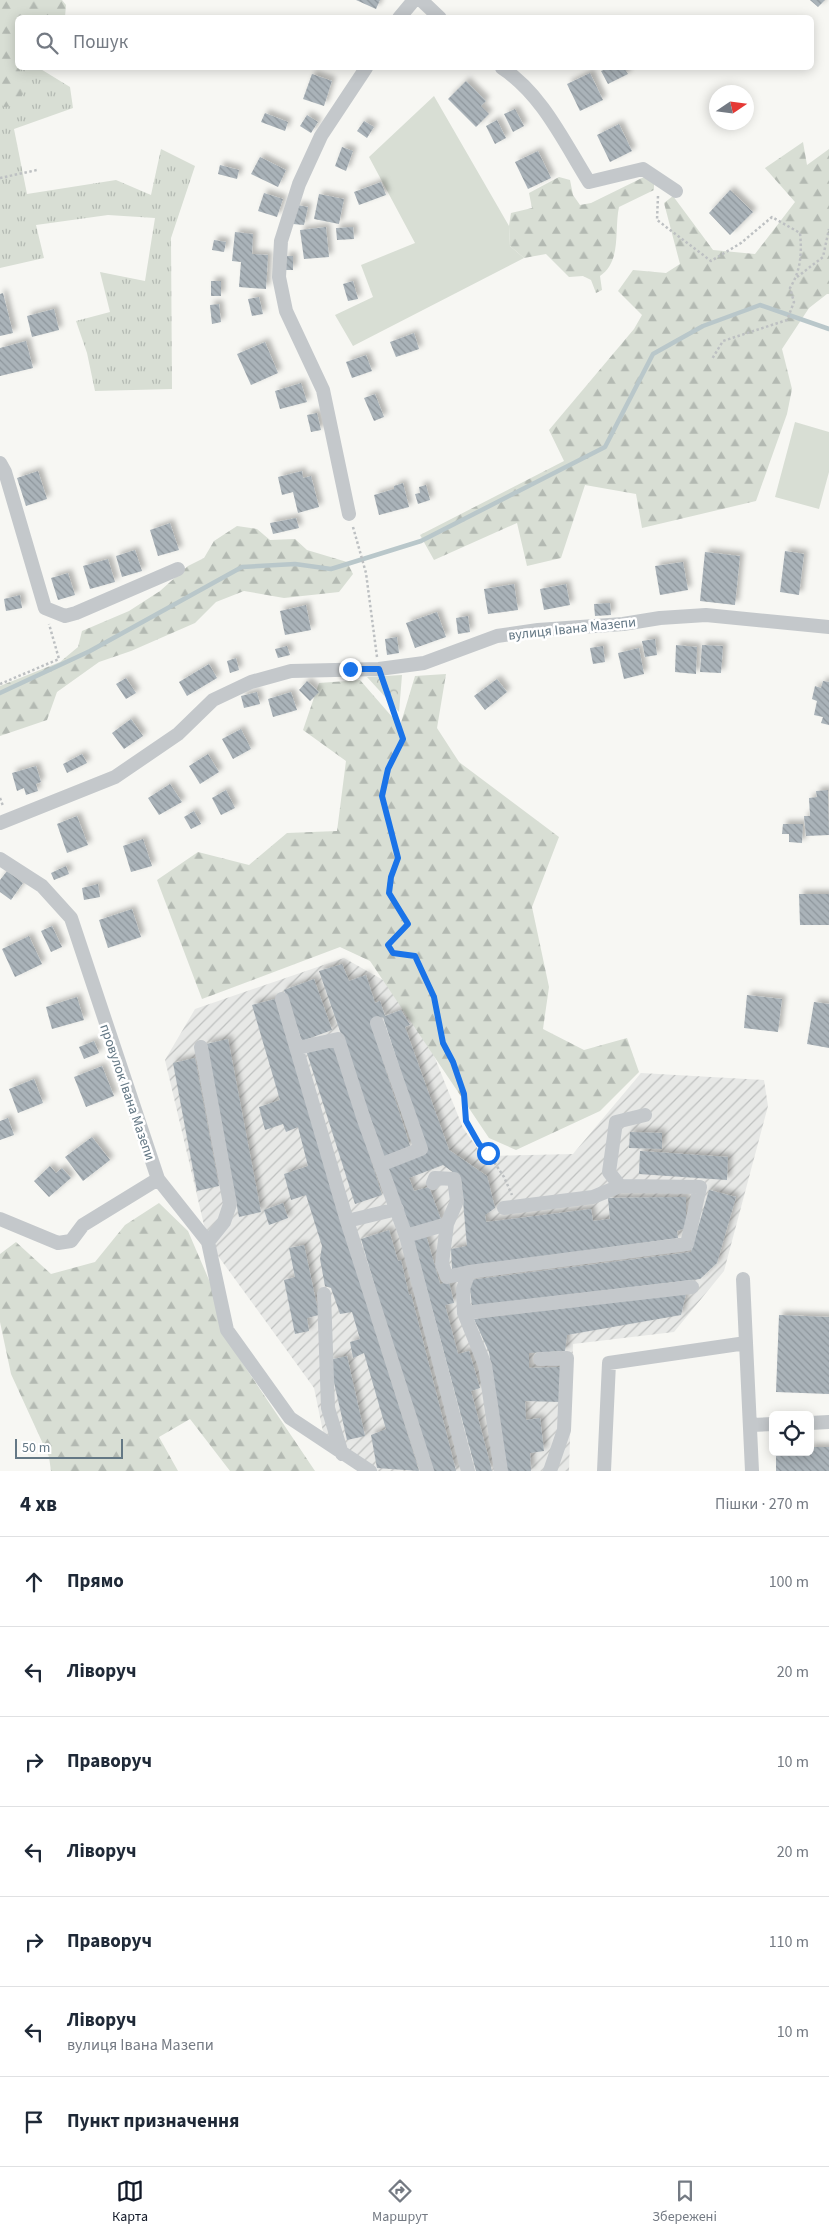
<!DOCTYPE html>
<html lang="uk">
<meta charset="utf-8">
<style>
body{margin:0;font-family:"Source Sans 3",sans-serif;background:#f2f2f3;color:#1f2937}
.controls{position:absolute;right:15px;bottom:15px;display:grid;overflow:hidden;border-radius:8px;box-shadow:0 2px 12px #0003}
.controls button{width:45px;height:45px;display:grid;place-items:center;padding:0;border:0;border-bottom:1px solid #e0e1e3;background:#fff;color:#1f2937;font:25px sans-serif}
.compass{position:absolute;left:709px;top:85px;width:45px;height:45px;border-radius:50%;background:#fff;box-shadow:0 2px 12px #0003;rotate:77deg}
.scale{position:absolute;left:15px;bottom:12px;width:108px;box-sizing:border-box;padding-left:5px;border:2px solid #647885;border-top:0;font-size:14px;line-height:18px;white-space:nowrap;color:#647885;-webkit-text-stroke:4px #fff;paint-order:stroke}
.stop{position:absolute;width:15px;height:15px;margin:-11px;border:4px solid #1a73e8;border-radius:50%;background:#fff}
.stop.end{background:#1a73e8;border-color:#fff;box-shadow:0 1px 5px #0008}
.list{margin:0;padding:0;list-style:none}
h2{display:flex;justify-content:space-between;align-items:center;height:65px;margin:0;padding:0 20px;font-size:21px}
h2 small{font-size:16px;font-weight:400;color:#747a83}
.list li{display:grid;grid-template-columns:32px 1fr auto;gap:15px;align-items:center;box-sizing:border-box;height:90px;padding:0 20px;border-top:1px solid #e0e1e3}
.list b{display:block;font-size:19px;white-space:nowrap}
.list p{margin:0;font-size:16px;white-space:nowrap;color:#747a83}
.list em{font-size:16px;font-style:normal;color:#747a83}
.icon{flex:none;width:28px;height:28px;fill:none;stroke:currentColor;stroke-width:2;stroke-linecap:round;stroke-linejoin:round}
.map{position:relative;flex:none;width:829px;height:1471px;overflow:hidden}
.search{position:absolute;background:#fff;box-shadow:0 2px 12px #0003;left:15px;right:15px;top:15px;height:55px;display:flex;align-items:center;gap:12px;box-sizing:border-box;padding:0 18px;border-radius:8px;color:#747a83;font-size:19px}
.sheet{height:695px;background:#fff}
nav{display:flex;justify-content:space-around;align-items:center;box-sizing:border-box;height:70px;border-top:1px solid #e0e1e3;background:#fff;font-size:14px;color:#747a83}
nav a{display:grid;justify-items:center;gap:2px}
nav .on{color:#111827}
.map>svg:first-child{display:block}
.industrial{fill:url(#industrial-furrows)}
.grass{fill:url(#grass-tufts)}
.forest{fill:url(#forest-firs)}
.park{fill:url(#park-crowns)}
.garden{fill:#d8ded4}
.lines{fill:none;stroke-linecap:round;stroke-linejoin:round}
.stream{stroke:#b9c7ca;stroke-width:4.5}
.building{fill:url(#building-back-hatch);filter:url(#shadow)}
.path{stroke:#bdc0c2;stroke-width:2.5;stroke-dasharray:2.5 2.5;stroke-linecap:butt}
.minor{stroke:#c4c8cb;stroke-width:14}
.route{stroke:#1a73e8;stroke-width:6}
.labels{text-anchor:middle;stroke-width:5;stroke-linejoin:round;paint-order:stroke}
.street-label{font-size:14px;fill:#647885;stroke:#fff}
</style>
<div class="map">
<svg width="829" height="1471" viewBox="0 0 829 1471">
<defs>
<pattern id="industrial-furrows" width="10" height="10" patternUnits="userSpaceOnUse" patternTransform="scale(1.25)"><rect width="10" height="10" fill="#e7e8e6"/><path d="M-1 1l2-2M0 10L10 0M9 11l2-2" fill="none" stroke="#bfc1c0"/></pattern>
<pattern id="grass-tufts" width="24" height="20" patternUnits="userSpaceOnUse" patternTransform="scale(1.25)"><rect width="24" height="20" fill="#d8ded4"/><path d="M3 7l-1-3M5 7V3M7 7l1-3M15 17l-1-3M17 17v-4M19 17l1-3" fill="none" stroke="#b3b9b2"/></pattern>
<pattern id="forest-firs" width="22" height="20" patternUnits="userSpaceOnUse" patternTransform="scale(1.25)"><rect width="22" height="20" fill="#d8ded4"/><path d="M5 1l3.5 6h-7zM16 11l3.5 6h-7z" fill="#b3b9b2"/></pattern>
<pattern id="park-crowns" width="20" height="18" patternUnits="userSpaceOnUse" patternTransform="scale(1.25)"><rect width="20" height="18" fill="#d8ded4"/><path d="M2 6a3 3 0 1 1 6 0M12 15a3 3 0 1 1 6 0" fill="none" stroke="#b3b9b2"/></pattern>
<pattern id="building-back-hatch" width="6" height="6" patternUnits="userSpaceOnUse" patternTransform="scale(1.25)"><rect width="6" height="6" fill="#aab3b9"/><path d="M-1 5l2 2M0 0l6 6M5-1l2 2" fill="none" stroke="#8e969c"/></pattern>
<filter id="shadow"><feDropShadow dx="4" dy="-4" stdDeviation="2.5" flood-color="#0004"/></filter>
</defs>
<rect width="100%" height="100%" fill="#f7f7f3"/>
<path class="industrial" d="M344 958 385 981 433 1053 463 1128 483 1156 573 1154 641 1073 764 1080 768 1106 724 1271 674 1332 573 1344 569 1471H362L326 1446 314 1388 208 1242 165 1060 195 1009Z"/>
<path class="grass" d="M0 43 17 54 18 68H39L70 87 73 108 14 129 27 194 116 180 151 195 161 149 195 166 171 238 172 389 95 391 87 353 76 321 110 312 100 272 145 281 155 218 108 215 36 225 44 258 0 268Z"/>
<path class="forest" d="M0 0H62L66 5 65 17 18 18 17 42 15 52 22 78 23 94 15 106 3 107 0 101Z
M803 142 807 165 829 149V294H827L809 308 782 349 792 389 787 414 756 501 642 528 636 494 585 485 561 558 527 566 517 523 434 560 420 535 564 461 549 430 634 329 642 315 618 291 633 270 666 273 680 264 664 203 673 196 713 250 755 254 795 202 765 168Z
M559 177 570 180 573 195 580 205 591 203 644 177 654 183V190L619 207C614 230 622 261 600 276L602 290 596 293 591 280 583 276 569 277 546 254 524 258 510 246 509 226 511 213 532 208 529 193Z
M237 526 257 529 270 540 295 539 307 550 347 562 353 574 339 592 284 598 244 591 216 602 195 623 131 651 99 662 57 692 47 720 0 736V686L60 662 78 647 82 631 129 611 160 591 188 566 204 558 214 541Z
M446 674 437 728 459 762 559 837 532 907 549 987 543 1029 584 1050 627 1038 639 1072 600 1111 516 1150 489 1138 370 961 340 947 202 999 157 880 198 852 249 865 287 833 337 831 346 761 303 730 319 683 360 680 400 726 415 676Z
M159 1203 188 1231 212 1287 223 1334 315 1471H230L190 1419 159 1437 178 1471H51L49 1457 11 1374 0 1322V1254L16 1242 51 1274 95 1262 125 1225Z"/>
<path class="park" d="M402 675 399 712 367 677Z"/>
<path class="garden" d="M434 96 509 226 510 246 524 258 353 346 335 315 373 297 361 265 415 243 369 157Z
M795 422 829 432V472L819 509 775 497Z"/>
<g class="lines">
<path class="stream" d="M0 693 90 651 242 567 295 564 331 569 421 541 605 447 653 354 703 326 760 305 829 329"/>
</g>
<path class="building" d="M356 0H380L376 9Z
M810 0H825L818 7Z
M609 68H624L628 74 608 84 601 71Z
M590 73 603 100 580 111 567 84Z
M312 74 332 81 324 106 303 99Z
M466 81 486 101 481 106 489 114 476 127 448 99Z
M515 109 524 126 513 132 504 114Z
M265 113 288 122 285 131 261 122Z
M307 115 318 122 311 133 300 126Z
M497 120 506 138 495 144 486 126Z
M364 121 374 127 367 138 357 131Z
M619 124 632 151 610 162 597 135Z
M342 147 353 151 346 171 335 166Z
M538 151 551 178 528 189 515 162Z
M260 157 286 170 278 187 251 174Z
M220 165 239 170 237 179 218 174Z
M381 182 386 195 359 205 354 192Z
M730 190 753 212 730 235 709 213Z
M264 193 283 199 277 217 258 211Z
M319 194 344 199 339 224 314 219Z
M297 205 308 207 304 225 293 224Z
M326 227 329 257 304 259 300 230Z
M353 227 354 239 337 240 336 228Z
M235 232 253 234 252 254 268 255 266 289 239 287 241 262 232 261Z
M214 240 226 242 224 252 212 250Z
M285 256H293V270H285Z
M211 281H221V296H211Z
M353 281 358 299 348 301 343 284Z
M3 293 13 333 0 336V294Z
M259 297 263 314 252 316 248 299Z
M219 304 221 322 212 324 210 305Z
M54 309 59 330 32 337 27 316Z
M414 333 419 349 396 357 390 342Z
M26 341 33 368 0 376V348Z
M265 342 278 373 251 385 237 354Z
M366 355 372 371 352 378 346 362Z
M301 383 307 402 280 409 275 391Z
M375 394 384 417 374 421 364 398Z
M317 413 321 430 311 432 307 415Z
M38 471 47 499 26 506 17 478Z
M302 471 303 478 311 476 319 507 298 513 293 492 282 495 278 477Z
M403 483 409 507 379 515 374 495 394 489V486Z
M426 485 430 500 418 504 415 494 420 493 419 487Z
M296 518 299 528 273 534 270 523Z
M170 523 179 550 158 556 150 530Z
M135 550 142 571 122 577 116 556Z
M785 551 804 554 799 595 780 592Z
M705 552 740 556 735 605 700 601Z
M108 559 115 582 90 589 83 566Z
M683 562 688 590 660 595 655 566Z
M68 573 75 595 58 600 51 578Z
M514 584 518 610 488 614 484 589Z
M566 584 570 605 544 610 540 589Z
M20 595 22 608 6 611 4 599Z
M610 603 611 615 595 616 594 604Z
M306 605 311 630 285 635 280 611Z
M437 612 446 637 415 648 406 623Z
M468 616 470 632 458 634 456 618Z
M397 637 399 653 387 655 385 639Z
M655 639 657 655 645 657 642 641Z
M676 645 697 647 696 674 675 672Z
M702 645 723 646 721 673 700 672Z
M287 646 290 655 278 658 275 649Z
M603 646 605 662 593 664 590 648Z
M639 648 644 674 624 679 618 653Z
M236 658 239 670 230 673 227 661Z
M209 664 217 678 187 696 179 682Z
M126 678 136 693 126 699 116 684Z
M497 679 507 692 485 710 474 696Z
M307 681 319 692 310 701 299 690Z
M823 681 829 682V725L821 723 823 717 814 715 817 701 812 699 815 686 821 688Z
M257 692 260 704 244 708 241 696Z
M291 692 297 710 273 717 268 699Z
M131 719 143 736 124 749 112 733Z
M241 729 251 749 233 759 222 739Z
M82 754 87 763 67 773 63 764Z
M208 754 219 772 200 784 189 766Z
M36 766 41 782 36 784 38 791 26 795 24 788 17 791 12 773Z
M170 784 182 802 159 815 148 798Z
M226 790 235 808 221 815 212 798Z
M828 790 829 835 806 836 804 816H810L809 798 817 797 816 791Z
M194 811 201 824 191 829 184 817Z
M77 816 88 845 67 853 57 824Z
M783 824H803L802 843 789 842V834H782Z
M143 839 152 866 131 872 123 846Z
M66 866 69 874 54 880 51 873Z
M7 871 23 883 11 900 0 892V880Z
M98 884 100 897 84 900 82 888Z
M799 894H829V925H800Z
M132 909 141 937 108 948 99 920Z
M52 926 62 947 51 952 41 931Z
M29 936 42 964 15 977 2 949Z
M342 964 349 981 366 975 375 1003 380 1001 385 1016 401 1010 410 1025 405 1027 449 1150 487 1176 495 1208 485 1215 486 1222 591 1209 593 1221 610 1219 608 1198 686 1197V1228L677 1231 678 1238 452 1269 451 1249 467 1246 461 1178 443 1165 409 1178 414 1191 429 1187 442 1222 409 1232 388 1168 427 1152 383 1017 370 1021 410 1146 384 1157 319 971Z
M314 979 332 1030 302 1041 284 990Z
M747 995 782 999 778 1032 744 1028Z
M77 997 84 1020 52 1029 46 1007Z
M275 999 380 1345 419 1471 377 1468 371 1435 386 1429 364 1353 353 1358 350 1342 360 1339 352 1312 340 1314 331 1288 325 1286 320 1259 322 1246 306 1195 291 1200 284 1174 308 1166 298 1127 286 1132 283 1124 265 1130 259 1107 280 1100 252 1005Z
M814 1002 829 1004V1048L807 1044Z
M228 1039 261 1212 239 1217 206 1044Z
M94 1041 99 1053 84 1059 79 1047Z
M334 1044 382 1195 355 1204 307 1053Z
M195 1058 219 1186 197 1191 173 1063Z
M102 1066 114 1096 86 1107 74 1077Z
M34 1079 43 1103 18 1113 9 1089Z
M8 1118 14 1135 0 1140V1121Z
M630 1132 662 1133V1149L629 1148Z
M92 1137 110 1160 83 1181 65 1157Z
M640 1151 728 1157 727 1180 639 1174Z
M50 1166 56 1173 62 1168 71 1178 49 1197 34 1181Z
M709 1190 736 1197 717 1263 700 1279 472 1306 469 1280 691 1252Z
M283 1203 288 1218 269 1225 264 1210Z
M389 1230 398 1261 401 1260 409 1295 411 1294 456 1471H429L361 1239Z
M426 1235 440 1284 449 1282 454 1303 445 1305 458 1354 469 1351 480 1388 471 1391 492 1471H476L413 1238Z
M304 1245 319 1315 307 1318 309 1331 295 1334 284 1280 295 1277 289 1248Z
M686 1294 681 1315 567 1335 565 1351 529 1353V1368L561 1367V1402L525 1401 526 1420 540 1418 544 1451 530 1453 531 1471H507L489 1352 474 1319Z
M779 1315 829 1317V1394L776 1392Z
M347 1356 365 1436 347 1440 329 1360Z
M810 1447H829V1471H776V1452H810Z"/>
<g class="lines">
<path class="path" d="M0 178 37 170
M658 196 657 220 711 261 741 243 772 217 800 233C802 253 801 270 790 288L794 302 787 320 723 341 712 359
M797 277 823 257 829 229
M353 527 366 573 377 657
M383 682 403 739 388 769 383 796 398 858 391 877 389 893 408 924 387 945 393 953 415 956 434 997 443 1043 453 1062 464 1093 466 1121 479 1144 488 1153 504 1177 512 1195
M0 684 59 659 49 624
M0 798 3 806"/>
<path class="minor" d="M421 0 440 18
M399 18 414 0
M502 68C542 94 564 142 589 182L643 169 676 191
M0 463 5 472 45 608 65 616 76 613 178 569
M349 514 323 390 286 311 279 277 281 241 299 184 321 136 366 68
M0 823 115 777 178 734 213 700 251 682 291 671 379 669 424 663 497 636 538 630 623 624 660 618 706 615 829 627
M0 859 42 886 71 918 158 1179 208 1242 227 1330 290 1418 370 1471
M282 999 347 1221 427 1471
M377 1023 421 1149 380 1165
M201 1047 230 1204 224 1222 208 1242
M298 1048 338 1039 364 1120 406 1236 468 1471
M620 1186 609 1172 616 1122 645 1115
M0 1219 58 1243 71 1241 83 1225 158 1179
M347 1221 397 1209
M447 1224 442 1264 447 1277 469 1272
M406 1236 447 1224 457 1201 454 1179 435 1178 433 1183
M743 1279 752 1471
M324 1294 328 1408 342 1454
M464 1313 463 1289 469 1272 687 1244 700 1187 620 1186 593 1197 504 1208
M540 1359 567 1358 564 1430 550 1471
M810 1423 829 1422
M750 1425 773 1424
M501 1471 485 1365 464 1313 692 1287
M604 1471 609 1363 746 1343"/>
</g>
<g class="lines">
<path class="route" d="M350 669H379L403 739 388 769 382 796 398 858 391 877 389 893 408 924 388 945 393 953 415 956 434 997 443 1043 453 1062 464 1094 466 1121 479 1144 488 1153"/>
</g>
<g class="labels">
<g class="street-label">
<text transform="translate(572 628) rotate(-6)" y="5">вулиця Івана Мазепи</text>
<text transform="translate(128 1092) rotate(71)" y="5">провулок Івана Мазепи</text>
</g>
</g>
</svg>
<div class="controls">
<button><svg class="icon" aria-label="locate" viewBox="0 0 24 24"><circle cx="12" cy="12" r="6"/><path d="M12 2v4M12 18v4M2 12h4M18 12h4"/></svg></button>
</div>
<svg class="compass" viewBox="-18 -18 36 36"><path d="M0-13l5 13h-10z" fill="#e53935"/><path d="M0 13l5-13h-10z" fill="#747a83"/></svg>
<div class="scale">50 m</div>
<div class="stop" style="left:488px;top:1153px"></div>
<div class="stop end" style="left:350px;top:669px"></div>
<div class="search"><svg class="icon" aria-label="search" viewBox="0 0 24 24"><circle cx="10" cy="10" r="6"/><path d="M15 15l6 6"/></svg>Пошук</div>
</div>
<section class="sheet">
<h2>4 хв<small>Пішки · 270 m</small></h2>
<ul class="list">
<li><svg class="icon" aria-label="ahead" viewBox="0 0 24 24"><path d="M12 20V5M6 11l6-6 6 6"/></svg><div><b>Прямо</b></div><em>100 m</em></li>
<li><svg class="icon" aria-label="left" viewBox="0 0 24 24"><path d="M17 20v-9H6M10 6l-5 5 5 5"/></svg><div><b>Ліворуч</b></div><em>20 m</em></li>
<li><svg class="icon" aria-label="right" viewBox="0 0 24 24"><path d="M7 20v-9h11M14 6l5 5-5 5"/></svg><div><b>Праворуч</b></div><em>10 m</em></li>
<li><svg class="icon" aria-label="left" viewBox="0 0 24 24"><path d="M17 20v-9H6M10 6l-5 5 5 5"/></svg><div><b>Ліворуч</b></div><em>20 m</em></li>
<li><svg class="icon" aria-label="right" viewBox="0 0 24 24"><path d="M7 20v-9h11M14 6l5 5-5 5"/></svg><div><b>Праворуч</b></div><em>110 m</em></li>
<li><svg class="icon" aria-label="left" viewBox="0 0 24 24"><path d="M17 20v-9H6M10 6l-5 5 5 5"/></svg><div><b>Ліворуч</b><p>вулиця Івана Мазепи</p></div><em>10 m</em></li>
<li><svg class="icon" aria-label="arrive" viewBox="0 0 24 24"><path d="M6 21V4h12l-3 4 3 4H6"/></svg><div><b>Пункт призначення</b></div></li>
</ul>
</section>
<nav>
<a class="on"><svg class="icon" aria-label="map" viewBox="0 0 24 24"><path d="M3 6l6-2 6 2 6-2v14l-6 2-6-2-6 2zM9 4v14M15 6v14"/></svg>Карта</a>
<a><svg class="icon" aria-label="directions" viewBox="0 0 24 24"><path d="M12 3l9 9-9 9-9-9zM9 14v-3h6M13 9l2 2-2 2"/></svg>Маршрут</a>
<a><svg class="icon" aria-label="saved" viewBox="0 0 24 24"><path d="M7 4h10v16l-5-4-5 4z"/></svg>Збережені</a>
</nav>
